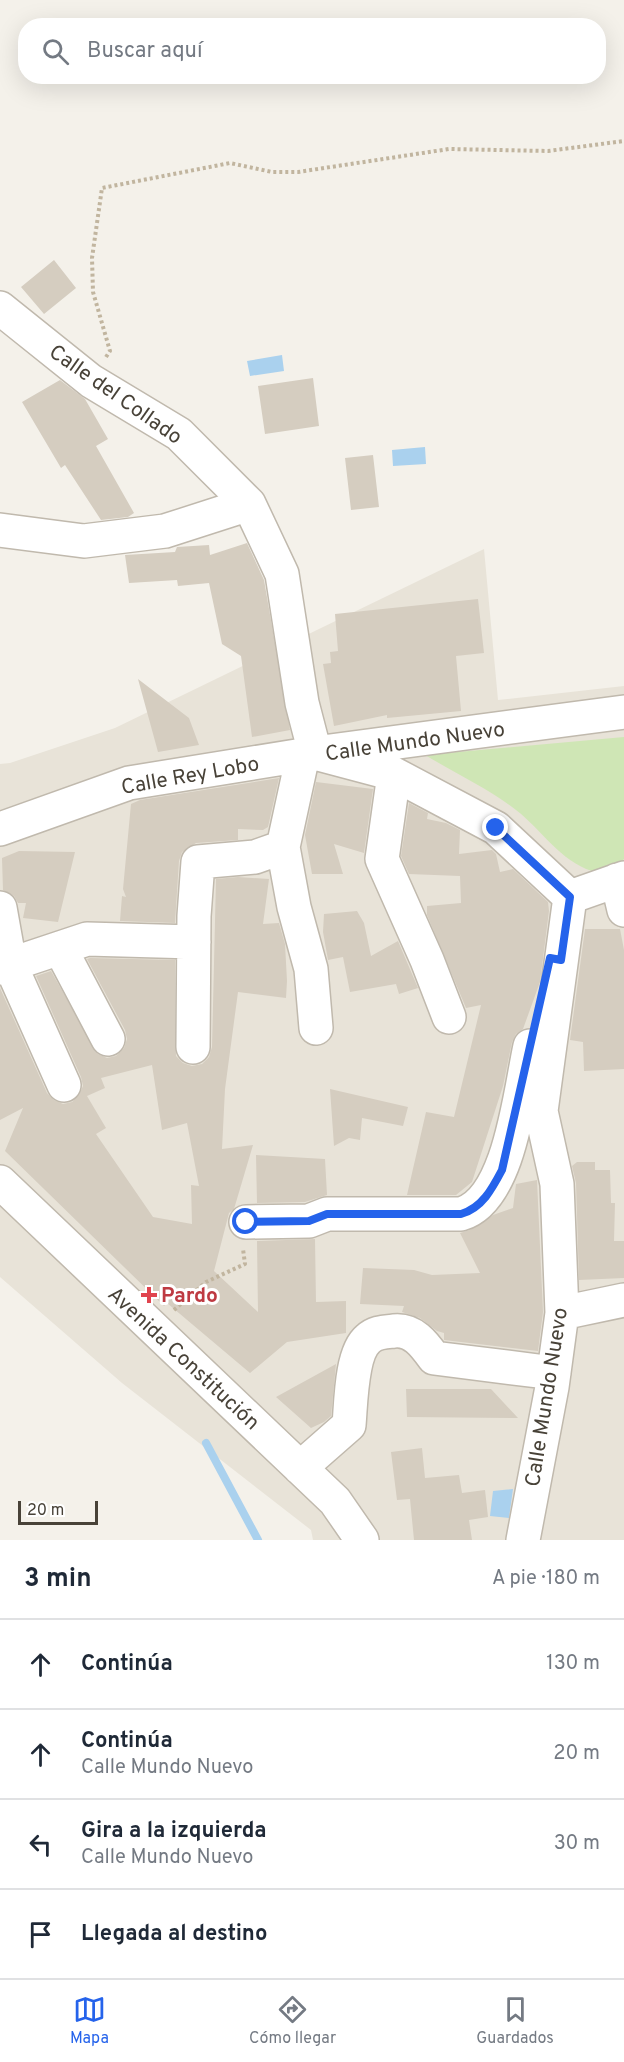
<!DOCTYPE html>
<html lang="es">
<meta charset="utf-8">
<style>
body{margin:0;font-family:Overpass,sans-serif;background:#f2f2f3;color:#1f2937}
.scale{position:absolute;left:18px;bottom:15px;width:80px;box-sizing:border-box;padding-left:6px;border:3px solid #484238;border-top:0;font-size:16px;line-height:21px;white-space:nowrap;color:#484238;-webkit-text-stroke:4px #fff;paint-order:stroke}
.stop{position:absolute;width:18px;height:18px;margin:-14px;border:4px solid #2563eb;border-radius:50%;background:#fff}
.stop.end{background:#2563eb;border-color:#fff;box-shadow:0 2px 6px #0008}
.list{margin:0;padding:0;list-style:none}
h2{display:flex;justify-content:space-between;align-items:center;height:78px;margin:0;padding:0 24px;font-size:26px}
h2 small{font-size:20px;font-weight:400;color:#747a83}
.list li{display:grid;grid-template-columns:39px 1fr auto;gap:18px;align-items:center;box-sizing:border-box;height:90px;padding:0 24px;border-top:2px solid #e0e1e3}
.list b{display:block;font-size:22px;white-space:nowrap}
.list p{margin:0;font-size:20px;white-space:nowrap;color:#747a83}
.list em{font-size:20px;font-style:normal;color:#747a83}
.icon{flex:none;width:33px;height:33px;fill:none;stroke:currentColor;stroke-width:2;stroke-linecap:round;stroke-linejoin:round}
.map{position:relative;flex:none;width:624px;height:1540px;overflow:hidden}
.search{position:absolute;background:#fff;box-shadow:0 6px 24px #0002;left:18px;right:18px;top:18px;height:66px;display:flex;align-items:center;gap:15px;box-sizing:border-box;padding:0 21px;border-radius:24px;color:#747a83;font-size:22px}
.sheet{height:438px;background:#fff}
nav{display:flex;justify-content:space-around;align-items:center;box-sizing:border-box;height:84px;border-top:2px solid #e0e1e3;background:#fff;font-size:16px;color:#747a83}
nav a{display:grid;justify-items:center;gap:3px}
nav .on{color:#2563eb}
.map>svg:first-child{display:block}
.residential{fill:#e8e3d8}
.green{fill:#cfe6b5}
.water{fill:#aad1ee}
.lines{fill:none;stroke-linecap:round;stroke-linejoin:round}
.stream{stroke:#aad1ee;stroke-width:8}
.building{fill:#d5cdc0;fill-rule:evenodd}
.minor-casing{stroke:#c0b9ad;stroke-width:36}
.path{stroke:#c1b59f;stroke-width:4;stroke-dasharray:3 3;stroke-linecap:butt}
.minor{stroke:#fff;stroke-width:33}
.route{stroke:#2563eb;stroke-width:8}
.health-dot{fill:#e0444e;stroke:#fff;stroke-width:2}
.labels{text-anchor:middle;stroke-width:6;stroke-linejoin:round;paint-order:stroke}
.street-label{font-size:21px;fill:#484238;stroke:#fff}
.health-label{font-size:21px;font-weight:bold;fill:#be3a42;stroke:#fff;text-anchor:start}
</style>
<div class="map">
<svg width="624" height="1540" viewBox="0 0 624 1540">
<rect width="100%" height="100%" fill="#f4f1ea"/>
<path class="residential" d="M484 549 498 700 624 686V1540H313L311 1530 122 1383 0 1277V764L10 763 115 728Z"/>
<path class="green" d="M624 737V859C615 868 606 875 592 871 560 861 542 830 516 810 489 789 455 773 425 755Z"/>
<path class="water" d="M282 355 284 371 250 376 247 361Z
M425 447 426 464 393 466 392 450Z
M513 1489 509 1518 490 1516 493 1491Z"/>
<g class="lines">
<path class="stream" d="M206 1443 258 1540"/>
</g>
<path class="building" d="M54 260 76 288 44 314 21 287Z
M313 378 319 426 265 434 258 386Z
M60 380 85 399 108 439 96 446 134 513 128 517 101 520 65 465 61 468 22 402Z
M373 455 379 507 351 510 345 458Z
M247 543 264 580 290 730 252 737 241 656 222 644 209 583 178 586 177 580 129 583 125 555 175 552 177 547 209 545 210 555Z
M478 599 484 653 456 656 461 711 387 718V715L334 726 323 664 331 663 330 652 338 651 335 614Z
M138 679 189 718 199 745 158 752Z
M279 778 268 827 263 830 238 829V840L196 843 182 852 179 861 175 923 120 921 122 896 126 897 123 889 131 804 140 800Z
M316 782 373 789 364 853 334 844 343 874H312L305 835Z
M409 803 428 813 427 819 446 823 460 830 459 854 492 850 496 854 500 872 513 869 548 902 549 911 540 982 523 1029 516 1034 512 1042 503 1086 472 1182 456 1195H407L426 1112 454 1117 481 1005 466 1008 427 915V906L461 903 460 876 409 874 401 856Z
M19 851 75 852 58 922 23 918 26 903H18L14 896 3 890 2 858Z
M238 877 269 879 263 924 279 923 285 944 287 981 286 998 238 992 225 1089 222 1149 253 1145 234 1209 229 1213 214 1271 258 1312 257 1241 315 1239 316 1302 346 1301V1333L287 1342 250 1373 167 1303 164 1306 5 1151 23 1108 0 1120V988L47 1093 54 1100 63 1104 72 1102 79 1095 83 1086 81 1077 36 976 51 971 98 1054 107 1058 116 1056 124 1048 127 1039 125 1030 87 959 90 958 175 960 176 1056 183 1063 192 1066 202 1064 209 1057 212 1047 216 879ZM152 1065 162 1130 187 1123 199 1186 191 1185 192 1224 153 1217 96 1134 106 1128 87 1096 105 1088 101 1078Z
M357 911 364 923 371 956 398 941 418 988 399 994 396 984 350 992 343 957 328 960 323 932 324 914Z
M585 929H620L624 950V1069L584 1071 583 1042 570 1040Z
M330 1089 408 1107 403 1126 362 1118 360 1140 349 1138 334 1146Z
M256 1155 325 1159 327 1195 305 1202 257 1203Z
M577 1162H595V1170H610L611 1203H615L614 1241H624V1278L579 1280 576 1183 572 1166Z
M537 1180 543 1312 538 1351 444 1340V1333L437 1331 420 1318 402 1312 404 1306 360 1304 363 1268 414 1270 432 1275 480 1273 460 1233 470 1230 493 1215 513 1208 516 1184Z
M336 1364 331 1416 324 1422 311 1428 276 1397Z
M406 1389H491L518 1418 407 1417Z
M422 1448 425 1478 459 1475 462 1493 485 1490 488 1517 469 1520 472 1540H414L410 1499 397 1500 391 1452Z"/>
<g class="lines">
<defs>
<path id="minor" d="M0 308 91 381 179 434 249 504 282 574 302 703 315 753
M0 530 84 541 165 531 249 504
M315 753 394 774 496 828 570 897 541 1111 557 1184 562 1313 552 1387 523 1540
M394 774 382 859 427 960 449 1017
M0 829 129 783 315 753 624 712
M283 847 294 907 311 969 316 1028
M617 880 624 910
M570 897 624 878
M0 908 10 964 64 1085
M60 948 108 1039
M0 968 87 939 194 942
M193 1047 194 916 198 862 255 857 283 847 303 755
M0 1182 335 1501 362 1540
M246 1222 309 1221 327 1214H461C510 1200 520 1091 530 1046
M562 1313 624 1300
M300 1468 349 1425C351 1403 351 1353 368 1339 375 1332 384 1332 394 1331 413 1329 424 1344 434 1358L554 1373"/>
</defs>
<use href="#minor" class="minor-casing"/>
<path class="path" d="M106 357 110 351 93 292 92 258 102 188 230 163 272 172H298L449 149 548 151 624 141
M174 1310 206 1282 245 1264 243 1249"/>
<use href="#minor" class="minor"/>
</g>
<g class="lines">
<path class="route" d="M246 1222 309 1221 327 1214H461C482 1208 492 1189 502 1170L550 958 561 960 570 897 496 828"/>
</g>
<path class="health-dot" d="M146 1286h6v6h6v6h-6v6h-6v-6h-6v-6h6z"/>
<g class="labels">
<g class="street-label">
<text transform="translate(116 394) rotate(35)" y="7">Calle del Collado</text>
<text transform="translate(415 741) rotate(-8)" y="7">Calle Mundo Nuevo</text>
<text transform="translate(190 775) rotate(-10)" y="7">Calle Rey Lobo</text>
<text transform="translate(184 1358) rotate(43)" y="7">Avenida Constitución</text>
<text transform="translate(546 1397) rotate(-81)" y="7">Calle Mundo Nuevo</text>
</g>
<g class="health-label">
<text x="161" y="1302">Pardo</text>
</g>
</g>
</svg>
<div class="scale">20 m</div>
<div class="stop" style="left:246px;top:1222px"></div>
<div class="stop end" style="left:496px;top:828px"></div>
<div class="search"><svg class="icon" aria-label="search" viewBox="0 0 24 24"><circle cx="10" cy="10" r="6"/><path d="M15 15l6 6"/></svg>Buscar aquí</div>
</div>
<section class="sheet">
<h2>3 min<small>A pie · 180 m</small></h2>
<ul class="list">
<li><svg class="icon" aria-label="ahead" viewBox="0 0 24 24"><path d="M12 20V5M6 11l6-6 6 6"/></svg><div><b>Continúa</b></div><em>130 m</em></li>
<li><svg class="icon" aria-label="ahead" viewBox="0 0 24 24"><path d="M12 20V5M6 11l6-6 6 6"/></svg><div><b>Continúa</b><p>Calle Mundo Nuevo</p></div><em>20 m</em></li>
<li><svg class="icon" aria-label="left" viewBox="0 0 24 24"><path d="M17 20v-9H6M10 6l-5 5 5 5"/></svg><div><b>Gira a la izquierda</b><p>Calle Mundo Nuevo</p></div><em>30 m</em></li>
<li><svg class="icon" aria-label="arrive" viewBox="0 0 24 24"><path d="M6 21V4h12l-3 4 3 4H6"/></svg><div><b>Llegada al destino</b></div></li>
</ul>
</section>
<nav>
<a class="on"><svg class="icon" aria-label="map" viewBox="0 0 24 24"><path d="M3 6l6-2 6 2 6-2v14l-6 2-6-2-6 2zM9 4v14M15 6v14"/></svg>Mapa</a>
<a><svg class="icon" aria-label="directions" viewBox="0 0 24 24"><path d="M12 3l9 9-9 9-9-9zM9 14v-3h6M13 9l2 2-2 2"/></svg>Cómo llegar</a>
<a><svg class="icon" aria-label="saved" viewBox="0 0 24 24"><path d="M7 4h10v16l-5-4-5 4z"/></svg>Guardados</a>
</nav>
